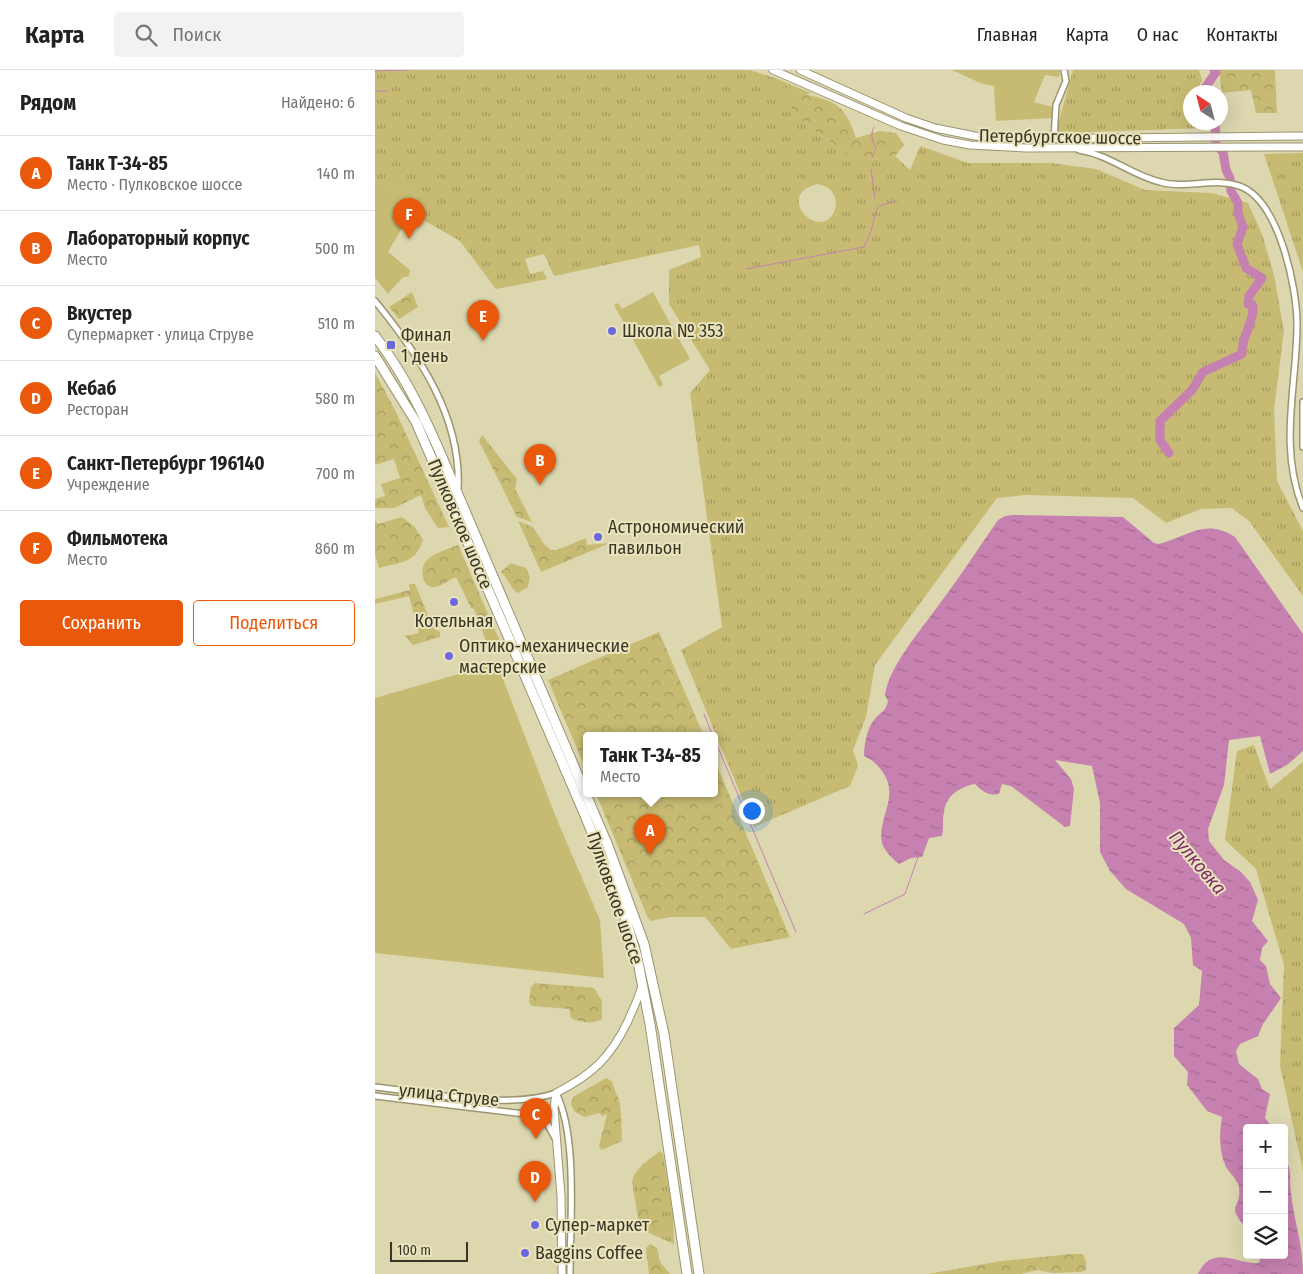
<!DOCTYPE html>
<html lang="ru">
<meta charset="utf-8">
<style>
body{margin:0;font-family:"Fira Sans Condensed",sans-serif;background:#f2f2f2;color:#222}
.controls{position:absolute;right:15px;bottom:15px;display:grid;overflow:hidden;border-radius:5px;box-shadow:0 5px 20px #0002}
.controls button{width:45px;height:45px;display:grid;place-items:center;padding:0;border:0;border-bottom:1px solid #e0e0e0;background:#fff;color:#222;font:25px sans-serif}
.compass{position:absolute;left:808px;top:15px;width:45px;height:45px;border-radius:50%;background:#fff;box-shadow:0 5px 20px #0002;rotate:324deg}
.scale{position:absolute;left:15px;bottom:12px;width:78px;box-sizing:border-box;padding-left:5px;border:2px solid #383526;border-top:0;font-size:14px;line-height:18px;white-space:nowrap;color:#383526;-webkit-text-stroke:4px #eae4bd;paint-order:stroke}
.you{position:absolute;left:376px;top:740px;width:18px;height:18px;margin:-12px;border:4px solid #fff;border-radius:50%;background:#1a73e8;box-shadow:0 0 0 8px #1a73e833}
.badge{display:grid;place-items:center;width:32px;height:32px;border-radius:50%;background:#ea580c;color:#fff;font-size:16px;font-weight:700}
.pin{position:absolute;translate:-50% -41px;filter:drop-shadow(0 1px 2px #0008)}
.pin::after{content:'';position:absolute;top:26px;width:18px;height:15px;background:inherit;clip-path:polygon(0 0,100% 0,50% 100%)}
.popup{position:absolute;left:208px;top:662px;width:135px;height:65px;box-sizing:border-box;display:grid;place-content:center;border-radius:5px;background:#fff;filter:drop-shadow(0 1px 4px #0005);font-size:16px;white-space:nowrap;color:#767676}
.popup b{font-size:19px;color:#222}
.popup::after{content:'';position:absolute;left:50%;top:100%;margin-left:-10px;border:10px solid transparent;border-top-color:#fff}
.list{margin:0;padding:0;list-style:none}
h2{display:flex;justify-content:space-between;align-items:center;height:65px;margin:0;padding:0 20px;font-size:21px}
h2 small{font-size:16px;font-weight:400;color:#767676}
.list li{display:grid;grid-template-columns:32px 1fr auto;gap:15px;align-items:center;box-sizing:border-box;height:75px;padding:0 20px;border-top:1px solid #e0e0e0}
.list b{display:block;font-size:19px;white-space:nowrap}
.list p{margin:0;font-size:16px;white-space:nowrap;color:#767676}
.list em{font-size:16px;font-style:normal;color:#767676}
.actions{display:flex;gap:10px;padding:15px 20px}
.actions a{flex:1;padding:11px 0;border:1px solid #ea580c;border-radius:5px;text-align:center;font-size:18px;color:#ea580c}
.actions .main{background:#ea580c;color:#fff}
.icon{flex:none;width:28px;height:28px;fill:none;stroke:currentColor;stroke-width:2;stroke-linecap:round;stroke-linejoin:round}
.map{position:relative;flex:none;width:928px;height:1204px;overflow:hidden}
header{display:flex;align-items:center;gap:30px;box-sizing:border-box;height:70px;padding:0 25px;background:#fff;border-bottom:1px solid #e0e0e0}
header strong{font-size:24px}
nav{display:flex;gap:28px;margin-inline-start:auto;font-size:18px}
.search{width:350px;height:45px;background:#f2f2f2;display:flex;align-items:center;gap:12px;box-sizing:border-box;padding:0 18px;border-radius:5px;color:#767676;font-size:19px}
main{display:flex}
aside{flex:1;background:#fff}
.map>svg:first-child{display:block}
.grass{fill:url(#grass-tufts);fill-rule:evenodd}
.forest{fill:url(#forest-crowns)}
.garden{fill:#c7bb73}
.water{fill:url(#water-ripples)}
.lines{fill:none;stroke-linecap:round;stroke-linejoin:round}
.stream{stroke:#c781b0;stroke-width:1}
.river{stroke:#c781b0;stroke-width:9}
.street-casing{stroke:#9b9570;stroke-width:8}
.secondary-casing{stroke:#9b9570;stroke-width:9}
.highway-casing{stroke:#9b9570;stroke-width:11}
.street{stroke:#fff;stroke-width:5}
.secondary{stroke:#fff;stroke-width:7}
.highway{stroke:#fff;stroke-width:9}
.poi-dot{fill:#6b69e2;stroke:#eae4bd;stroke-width:2}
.labels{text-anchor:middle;stroke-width:4;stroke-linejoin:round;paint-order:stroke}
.street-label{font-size:18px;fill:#383526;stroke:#eae4bd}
.poi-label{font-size:18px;fill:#383526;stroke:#eae4bd;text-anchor:start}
.water-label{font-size:19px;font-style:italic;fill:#812d6a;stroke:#eae4bd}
</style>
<header>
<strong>Карта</strong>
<div class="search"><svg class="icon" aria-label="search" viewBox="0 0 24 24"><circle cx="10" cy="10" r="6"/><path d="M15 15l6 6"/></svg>Поиск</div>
<nav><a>Главная</a><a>Карта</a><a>О нас</a><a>Контакты</a></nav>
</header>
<main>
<aside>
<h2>Рядом<small>Найдено: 6</small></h2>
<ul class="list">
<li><span class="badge">A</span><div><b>Танк Т-34-85</b><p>Место · Пулковское шоссе</p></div><em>140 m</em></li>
<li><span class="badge">B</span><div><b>Лабораторный корпус</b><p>Место</p></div><em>500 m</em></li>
<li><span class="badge">C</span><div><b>Вкустер</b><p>Супермаркет · улица Струве</p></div><em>510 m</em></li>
<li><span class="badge">D</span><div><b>Кебаб</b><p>Ресторан</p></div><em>580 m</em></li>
<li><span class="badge">E</span><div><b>Санкт-Петербург 196140</b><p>Учреждение</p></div><em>700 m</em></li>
<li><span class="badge">F</span><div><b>Фильмотека</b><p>Место</p></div><em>860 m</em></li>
</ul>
<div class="actions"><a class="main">Сохранить</a><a>Поделиться</a></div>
</aside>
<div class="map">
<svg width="928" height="1204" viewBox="0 0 928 1204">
<defs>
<pattern id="grass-tufts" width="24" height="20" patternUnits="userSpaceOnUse" patternTransform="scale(1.25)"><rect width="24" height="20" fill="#c7bb73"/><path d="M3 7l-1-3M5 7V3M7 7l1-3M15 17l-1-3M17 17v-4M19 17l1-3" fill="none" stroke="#a3995e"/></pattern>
<pattern id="forest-crowns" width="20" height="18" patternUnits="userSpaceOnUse" patternTransform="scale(1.25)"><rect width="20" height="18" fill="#c7bb73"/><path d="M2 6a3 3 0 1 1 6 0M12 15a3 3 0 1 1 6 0" fill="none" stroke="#a3995e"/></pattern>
<pattern id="water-ripples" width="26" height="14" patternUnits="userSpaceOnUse" patternTransform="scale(1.25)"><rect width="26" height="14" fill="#c781b0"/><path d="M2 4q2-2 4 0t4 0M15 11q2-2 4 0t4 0" fill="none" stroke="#a36a8f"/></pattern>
</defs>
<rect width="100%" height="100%" fill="#ddd7b0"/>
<path class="grass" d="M0 0H375L400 8 436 23 430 25 412 18 424 49 473 85 498 89 520 86 535 100 545 76 593 93H676L721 99 770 120 837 123 873 133 887 164 899 205 909 261 899 339 902 411 928 461V526L874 451 857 438 826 439 791 453 758 428 652 425 622 428 500 595 491 647 478 680 483 696 475 716 379 757 306 580 347 557 315 323 335 300 294 234V200L326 187 324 175 179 206 169 184 150 189 155 204 168 201 172 209 121 219 85 171 36 143 41 122 28 115 13 118 0 108ZM442 114C456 116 465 127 459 142 445 172 398 126 442 114Z
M698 0H824L827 10 822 22H816V52L830 53 832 58 685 63 682 58Z
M928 83V202L889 84Z
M879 675 895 719 928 692V1101L905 996 909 895 881 799 850 770 862 681Z
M285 1081 288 1084 298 1144 299 1174 265 1159 257 1112 259 1105 268 1094Z"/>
<path class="forest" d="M844 0H900L902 43H881L876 20 847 23Z
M412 18C448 33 467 22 481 68L505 61 521 63 529 75 520 86 498 89 473 85 424 49 405 19Z
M37 222 43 237 24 249 14 237Z
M0 303 20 340 74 457 63 458 50 438 46 425 19 438H0V429L10 426 6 414 25 408 19 389 0 395Z
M107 365 142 409 140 419 157 452 142 447 104 371Z
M27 447 39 456 48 470C40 494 26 492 4 498L0 484V451L3 454Z
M143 451 158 457 169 474 176 480H182L211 468 212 475 235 473 166 502Z
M83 475 127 576 119 580 113 576 99 539 96 538 81 507C75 509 67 516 60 517 47 519 44 499 51 491 58 483 73 479 83 475Z
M136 493 151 498 155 507 153 517 143 523C135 519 134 509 126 502Z
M34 514H40L59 559 65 562V567L38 575 30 566 44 563 34 526 0 534V529L35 520Z
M284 562 329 666H211V700L173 610Z
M339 689 415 867 356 879 330 847H295L276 851 273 848 221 724H339Z
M160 913 219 918 227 931V949C218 955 204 952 196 948L194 939 157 936 154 932 156 917Z
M231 1008 237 1011C239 1020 243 1026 245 1034 246 1039 247 1065 247 1071L227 1080 224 1076 232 1044 227 1046 224 1043 209 1047 199 1041 196 1034 198 1027Z
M280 1096C288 1109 293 1155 274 1161L267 1154 262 1118 264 1107 268 1100Z
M275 1174 282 1178 285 1192 295 1204H274L271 1178Z
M697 1184H708L711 1192V1200L705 1202 677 1203 663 1200 646 1204H553L626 1191Z"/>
<path class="garden" d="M577 0H685L684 7 670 5 659 32 678 37 677 48 621 51 619 16 605 13Z
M0 108 13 118 28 115 41 122 36 143 13 182 35 200 34 206 27 208 13 224 0 208Z
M278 222 315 289 284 306 288 315 284 317 239 235 243 233 247 239Z
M122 593 180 745 225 850 229 908 0 883V628Z"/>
<path class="water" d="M638 445 748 447 779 473 784 474C814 466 830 448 860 467L928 564V681L912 695 895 704 885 666 854 670 849 715 833 759 834 771 849 790 866 802 875 812 883 830 877 851 893 871 887 878 885 890 891 896 895 914 906 928 888 954 883 966 865 974 861 981 864 994 883 1009 887 1019 895 1024 890 1048 898 1058H872V1159C849 1133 867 1140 864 1117 863 1110 855 1104 851 1097 844 1082 844 1063 847 1047L832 1041 812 1015 813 1002 799 986V958L824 935 827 901 818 895 816 868 809 854 751 819 735 801 725 782V733L717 696 680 690 696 709 699 719 695 756 690 757 636 716 627 714 624 724C613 726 607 721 600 714 585 717 571 725 569 742 567 751 569 757 567 766L554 768 547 787 536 788 524 794C517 788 510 782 507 773 502 749 524 728 509 704 503 695 499 691 489 686 489 676 492 658 499 650 505 642 511 642 513 631L510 625C514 596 546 560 563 536 584 508 603 479 623 450L630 446Z
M909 1086C918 1101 914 1107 916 1123 919 1152 928 1173 928 1204H823C837 1173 863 1195 884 1193L886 1185H909Z"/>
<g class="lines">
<path class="stream" d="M0 1 34 0
M0 21H13
M497 87 501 78C497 71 495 64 499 57
M496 99 500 128
M371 199 489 177C492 170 496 162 498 154 502 134 501 136 522 131
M329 644 338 666
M339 668 421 862
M489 844 530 824 543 787"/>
<path class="river" d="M835 22 830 18 841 2 839 0
M794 383 785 370V351L817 320 828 302 867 284C866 266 879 254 878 236L873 234 874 226 887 208 871 198 862 174 868 157 863 143V133L856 121 855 108 851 100 848 82 841 75 840 52"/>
<defs>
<path id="street" d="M679 69 681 35 691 11 689 0
M704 80C735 85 756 105 785 112 812 120 842 106 867 117 904 133 922 217 922 254 922 316 903 377 928 438
M0 231C44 285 87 347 83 420
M928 332V377
M0 1017C54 1023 131 1040 181 1023 203 1066 195 1154 195 1204
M0 1026 158 1045 173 1055 180 1068"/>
<path id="secondary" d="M398 0 526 56 568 70 595 75 651 78 928 77
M425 0 531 48 560 58 600 66 648 69 928 66
M187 1204 186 1126 179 1038 181 1023C218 1004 235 988 253 951 258 939 264 928 267 915"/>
<path id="highway" d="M0 266C27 301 46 339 64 380L233 776 269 874 289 964 324 1204
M0 286 41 352 209 743 246 834 262 887 275 954 312 1204"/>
</defs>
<use href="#street" class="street-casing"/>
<use href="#secondary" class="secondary-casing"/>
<use href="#highway" class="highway-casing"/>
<use href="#street" class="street"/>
<use href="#secondary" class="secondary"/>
<use href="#highway" class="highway"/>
</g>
<g class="poi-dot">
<circle cx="237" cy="261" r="5"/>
<rect x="11" y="270" width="10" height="10" rx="2.5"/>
<circle cx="223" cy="467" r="5"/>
<circle cx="79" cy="532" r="5"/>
<circle cx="74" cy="586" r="5"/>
<circle cx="160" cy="1155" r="5"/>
<circle cx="150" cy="1183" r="5"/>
</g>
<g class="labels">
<g class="street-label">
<text transform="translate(685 67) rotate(1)" y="6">Петербургское шоссе</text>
<text transform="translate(85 454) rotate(67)" y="6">Пулковское шоссе</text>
<text transform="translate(240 828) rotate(71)" y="6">Пулковское шоссе</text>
<text transform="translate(74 1025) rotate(6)" y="6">улица Струве</text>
</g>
<g class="poi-label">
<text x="247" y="267">Школа № 353</text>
<text x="26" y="271">Финал<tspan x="26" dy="21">1 день</tspan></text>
<text x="233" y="463">Астрономический<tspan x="233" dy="21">павильон</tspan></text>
<text x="79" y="557" text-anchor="middle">Котельная</text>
<text x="84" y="582">Оптико-механические<tspan x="84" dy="21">мастерские</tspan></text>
<text x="170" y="1161">Супер-маркет</text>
<text x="160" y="1189">Baggins Coffee</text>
</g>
<g class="water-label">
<text transform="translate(823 792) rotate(50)" y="7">Пулковка</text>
</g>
</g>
</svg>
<div class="controls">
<button>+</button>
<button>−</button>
<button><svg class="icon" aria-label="layers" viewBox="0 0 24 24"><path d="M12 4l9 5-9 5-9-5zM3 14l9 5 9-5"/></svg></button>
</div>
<svg class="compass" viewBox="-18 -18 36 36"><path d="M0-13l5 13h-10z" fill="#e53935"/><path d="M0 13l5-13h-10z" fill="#767676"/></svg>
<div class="scale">100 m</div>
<div class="you"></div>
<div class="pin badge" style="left:275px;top:785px">A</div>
<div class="popup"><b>Танк Т-34-85</b>Место</div>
<div class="pin badge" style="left:165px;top:415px">B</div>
<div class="pin badge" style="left:161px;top:1069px">C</div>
<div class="pin badge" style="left:160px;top:1132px">D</div>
<div class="pin badge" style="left:108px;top:271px">E</div>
<div class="pin badge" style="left:34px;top:169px">F</div>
</div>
</main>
